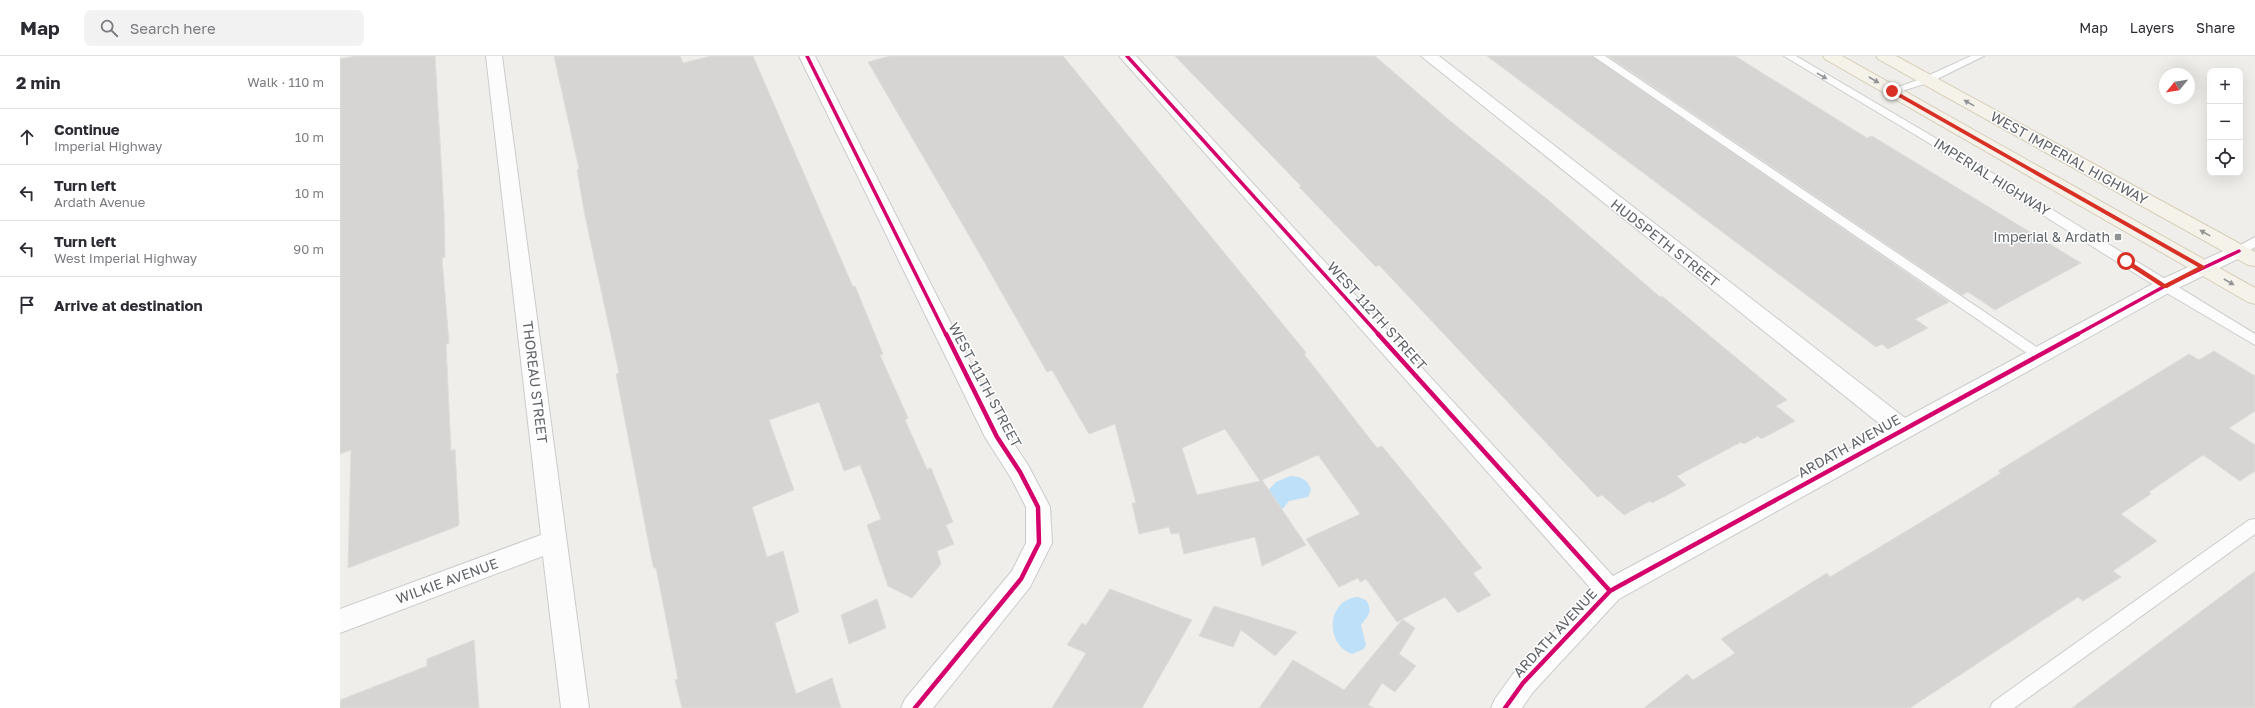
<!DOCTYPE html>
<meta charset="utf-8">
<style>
body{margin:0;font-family:"Golos Text",sans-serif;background:#f2f2f3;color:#2b2b33}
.controls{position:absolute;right:12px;top:12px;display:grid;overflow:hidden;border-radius:8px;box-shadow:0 4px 16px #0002}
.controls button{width:36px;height:36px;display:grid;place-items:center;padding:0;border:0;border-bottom:1px solid #e1e1e2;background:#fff;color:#2b2b33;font:20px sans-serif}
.compass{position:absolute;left:1819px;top:12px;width:36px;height:36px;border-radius:50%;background:#fff;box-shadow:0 4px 16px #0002;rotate:240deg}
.stop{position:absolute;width:12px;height:12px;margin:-9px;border:3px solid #d93025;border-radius:50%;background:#fff}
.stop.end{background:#d93025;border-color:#fff;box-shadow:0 1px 4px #0008}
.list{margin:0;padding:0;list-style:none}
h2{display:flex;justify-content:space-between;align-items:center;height:52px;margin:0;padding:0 16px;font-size:17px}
h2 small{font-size:13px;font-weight:400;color:#7c7c81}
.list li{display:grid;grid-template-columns:26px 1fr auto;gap:12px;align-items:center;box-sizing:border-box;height:56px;padding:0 16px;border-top:1px solid #e1e1e2}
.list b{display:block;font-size:15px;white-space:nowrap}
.list p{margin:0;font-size:13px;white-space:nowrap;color:#7c7c81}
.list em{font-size:13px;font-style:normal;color:#7c7c81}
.icon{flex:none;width:22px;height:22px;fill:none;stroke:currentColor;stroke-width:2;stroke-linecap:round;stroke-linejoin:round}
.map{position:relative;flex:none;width:1915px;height:652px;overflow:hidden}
header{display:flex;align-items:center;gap:24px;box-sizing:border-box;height:56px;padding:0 20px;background:#fff;border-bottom:1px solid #e1e1e2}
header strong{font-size:19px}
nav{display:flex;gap:22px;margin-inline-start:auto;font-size:14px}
.search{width:280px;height:36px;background:#f2f2f3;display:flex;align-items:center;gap:10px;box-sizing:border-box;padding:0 14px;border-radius:8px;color:#7c7c81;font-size:15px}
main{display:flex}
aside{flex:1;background:#fff}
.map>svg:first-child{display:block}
.water{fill:#bfe0f9}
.building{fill:#d6d5d3;stroke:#deddd9;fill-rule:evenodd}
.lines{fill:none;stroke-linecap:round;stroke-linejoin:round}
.service-casing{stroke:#cbcccc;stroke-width:2}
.minor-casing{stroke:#cbcccc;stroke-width:2}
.primary-casing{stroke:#d7ceb8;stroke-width:2}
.service{fill:#fdfcfc;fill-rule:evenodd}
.minor{fill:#fdfcfc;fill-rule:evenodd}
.primary{fill:#f4f2e9;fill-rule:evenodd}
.cycleway-far1-casing{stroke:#fff;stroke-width:5.5}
.cycleway-casing{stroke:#fff;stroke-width:7}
.cycleway-far1{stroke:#d6006c;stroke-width:3.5}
.cycleway{stroke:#d6006c;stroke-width:4.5}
.oneway{fill:#96999c}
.oneway2{fill:#939595}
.route{fill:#d93025}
.poi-dot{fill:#919496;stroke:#fff;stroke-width:1.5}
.labels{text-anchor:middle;stroke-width:3;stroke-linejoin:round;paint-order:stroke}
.street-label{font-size:14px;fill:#5f6368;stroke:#fff}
.poi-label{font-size:14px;fill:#5f6368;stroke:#fff;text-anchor:end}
</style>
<header>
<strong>Map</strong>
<div class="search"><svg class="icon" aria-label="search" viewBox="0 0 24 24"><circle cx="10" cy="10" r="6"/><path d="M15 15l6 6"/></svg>Search here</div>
<nav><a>Map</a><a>Layers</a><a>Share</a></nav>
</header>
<main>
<aside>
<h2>2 min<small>Walk · 110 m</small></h2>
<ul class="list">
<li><svg class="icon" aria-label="ahead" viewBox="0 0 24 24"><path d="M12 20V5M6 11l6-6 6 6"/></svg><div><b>Continue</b><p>Imperial Highway</p></div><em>10 m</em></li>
<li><svg class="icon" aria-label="left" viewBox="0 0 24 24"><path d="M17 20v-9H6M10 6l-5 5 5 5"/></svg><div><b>Turn left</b><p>Ardath Avenue</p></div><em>10 m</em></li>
<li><svg class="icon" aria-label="left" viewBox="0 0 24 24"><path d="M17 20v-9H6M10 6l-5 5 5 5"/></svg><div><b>Turn left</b><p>West Imperial Highway</p></div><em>90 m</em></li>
<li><svg class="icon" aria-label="arrive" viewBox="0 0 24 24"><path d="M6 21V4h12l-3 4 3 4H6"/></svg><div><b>Arrive at destination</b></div></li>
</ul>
</aside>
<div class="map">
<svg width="1915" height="652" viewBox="0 0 1915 652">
<rect width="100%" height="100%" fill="#efeeea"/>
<path class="water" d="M950 420C960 420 968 423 971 434L968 441 949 445 941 455 924 439 936 426Z
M1018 541 1026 544C1033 555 1029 559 1021 569L1026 589 1024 593 1012 598C984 588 987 543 1018 541Z"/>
<path class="building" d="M16 0H95L104 155 105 201 102 202 109 287 106 288 111 395 115 393 119 466 118 470 8 512 11 394 0 398V3Z
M214 0H340L343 7 371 0H413L513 231 515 230 543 298 540 299 568 362 565 364 587 413 591 412 613 466 606 469 614 488 597 495 601 508 572 542 548 530 527 469 541 463 520 409 504 415 479 346 429 364 454 434 412 451 427 501 443 495 459 556 435 567 456 638 492 622 501 652H342L335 624 338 623 316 512H314L313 510 276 318 279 317 245 160 237 114 239 113Z
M550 0H723L964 294 966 297 964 298 1037 392 1042 390 1142 512 1133 517 1151 539 1118 557 1105 541 1062 563 1075 572 1059 598 1076 610 1055 636 1042 627 1028 649 1034 652H919L953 604 1004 634 1062 564 1057 566 1026 523 1020 526 1018 522 999 531 966 483 1020 458 978 399 922 424 966 489 922 510 915 481 844 498 839 477 831 478 829 471 799 478 792 447H796L775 368 749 378 712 314 707 316 638 195 528 6ZM885 373 920 425 857 439 842 392Z
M835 0H1035L1109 64 1207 143 1320 241 1322 240 1447 344 1436 350 1455 365 1421 383 1418 380 1404 388 1401 386 1337 420 1346 429 1312 447 1310 445 1284 459 1262 439 1257 441 1039 209 1036 211 959 131 961 130Z
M1147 0H1252L1609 246 1575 263 1588 272 1548 293 1542 288 1536 291Z
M1268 0H1395L1527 82 1532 80 1741 207 1655 254 1628 236 1622 239Z
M1874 295 1915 320V355L1889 372 1915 389V415L1900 425 1863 399 1809 436 1811 438 1781 458 1817 485 1773 515 1781 521 1743 545 1738 541 1570 652H1304L1347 618 1353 624 1395 597 1381 583 1487 517 1490 521 1616 445 1661 417 1658 415 1849 298 1859 304Z
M1915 515V652H1732Z
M770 533 852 564 802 652H712L746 597 727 589 742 567 746 569Z
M537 543 546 572 509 588 501 559Z
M874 550 907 560 957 576 935 600 901 574 893 591 859 580Z
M134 584 139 652H0V644L87 610V603Z"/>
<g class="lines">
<defs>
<path id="service" d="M1253 0H1265L1704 296 1706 299 1704 302H1694Z
M1444 0H1456L1592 80 1915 278V289L1820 233 1584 84Z
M1631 0H1644L1591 26 1552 38 1547 35 1583 22Z
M1915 181V191L1903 198H1895L1893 195 1895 192Z
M1915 463V478L1674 652H1650L1653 646 1909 464Z"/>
<path id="minor" d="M146 0H162L249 652H221L203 500 0 577V553L201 479Z
M459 0H475L666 376 688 409 710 451 712 487 690 531 593 652H561L565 643 672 515 686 487V451L671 422 645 381Z
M779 0H796L1273 520 1546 373 1081 0H1099L1565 362 1818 225 1892 191 1899 189 1906 191 1909 195 1906 199 1832 235 1279 543 1193 636 1182 652H1151L1155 643 1173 618 1253 535Z"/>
<path id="primary" d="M1483 0H1502L1915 232V248L1908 246 1485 3Z
M1536 0H1556L1915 196V210L1908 209 1538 3Z"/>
</defs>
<use href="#service" class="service-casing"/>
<use href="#minor" class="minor-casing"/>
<use href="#primary" class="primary-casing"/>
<use href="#service" class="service"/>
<use href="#minor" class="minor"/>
<use href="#primary" class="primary"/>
<defs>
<path id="cycleway-far1" d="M467 0 606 279
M787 0 1039 279
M1736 279 1825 230 1899 195"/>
<path id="cycleway" d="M1038 278 1270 535
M575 652 681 523 699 487 698 451 680 416 657 381 606 278
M1165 652 1183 627 1270 535 1738 278"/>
</defs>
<use href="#cycleway-far1" class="cycleway-far1-casing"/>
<use href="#cycleway" class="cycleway-casing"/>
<use href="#cycleway-far1" class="cycleway-far1"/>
<use href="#cycleway" class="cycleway"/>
</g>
<defs><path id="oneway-solid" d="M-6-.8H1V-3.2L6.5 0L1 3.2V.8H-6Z"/></defs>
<use class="oneway" href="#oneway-solid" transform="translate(1482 20) rotate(30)"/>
<g class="oneway2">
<use href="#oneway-solid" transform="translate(1534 24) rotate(30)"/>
<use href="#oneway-solid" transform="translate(1629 47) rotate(-151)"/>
<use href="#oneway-solid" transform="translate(1865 177) rotate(-151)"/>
<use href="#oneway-solid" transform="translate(1889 226) rotate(30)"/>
</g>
<path class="route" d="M1550 34H1554L1866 211 1827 232H1823L1784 207V204H1788L1825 228 1858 211 1550 36Z"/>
<rect class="poi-dot" x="1774" y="177" width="8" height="8" rx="2"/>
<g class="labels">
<g class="street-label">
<text transform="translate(1729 102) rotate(29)" y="5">WEST IMPERIAL HIGHWAY</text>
<text transform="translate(1652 121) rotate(32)" y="5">IMPERIAL HIGHWAY</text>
<text transform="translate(1325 187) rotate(38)" y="5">HUDSPETH STREET</text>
<text transform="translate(1037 260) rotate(48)" y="5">WEST 112TH STREET</text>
<text transform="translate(195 326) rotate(83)" y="5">THOREAU STREET</text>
<text transform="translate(645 329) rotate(62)" y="5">WEST 111TH STREET</text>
<text transform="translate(1509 390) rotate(-29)" y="5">ARDATH AVENUE</text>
<text transform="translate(107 525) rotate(-20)" y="5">WILKIE AVENUE</text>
<text transform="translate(1215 577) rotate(-47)" y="5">ARDATH AVENUE</text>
</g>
<g class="poi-label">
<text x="1770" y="186">Imperial &amp; Ardath</text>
</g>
</g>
</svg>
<div class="controls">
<button>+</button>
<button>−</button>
<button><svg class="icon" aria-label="locate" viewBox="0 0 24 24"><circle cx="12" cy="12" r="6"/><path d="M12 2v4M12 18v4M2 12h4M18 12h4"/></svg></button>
</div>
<svg class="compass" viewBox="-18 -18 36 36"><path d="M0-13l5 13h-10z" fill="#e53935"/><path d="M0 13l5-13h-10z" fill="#7c7c81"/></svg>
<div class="stop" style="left:1786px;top:205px"></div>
<div class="stop end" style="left:1552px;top:35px"></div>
</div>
</main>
